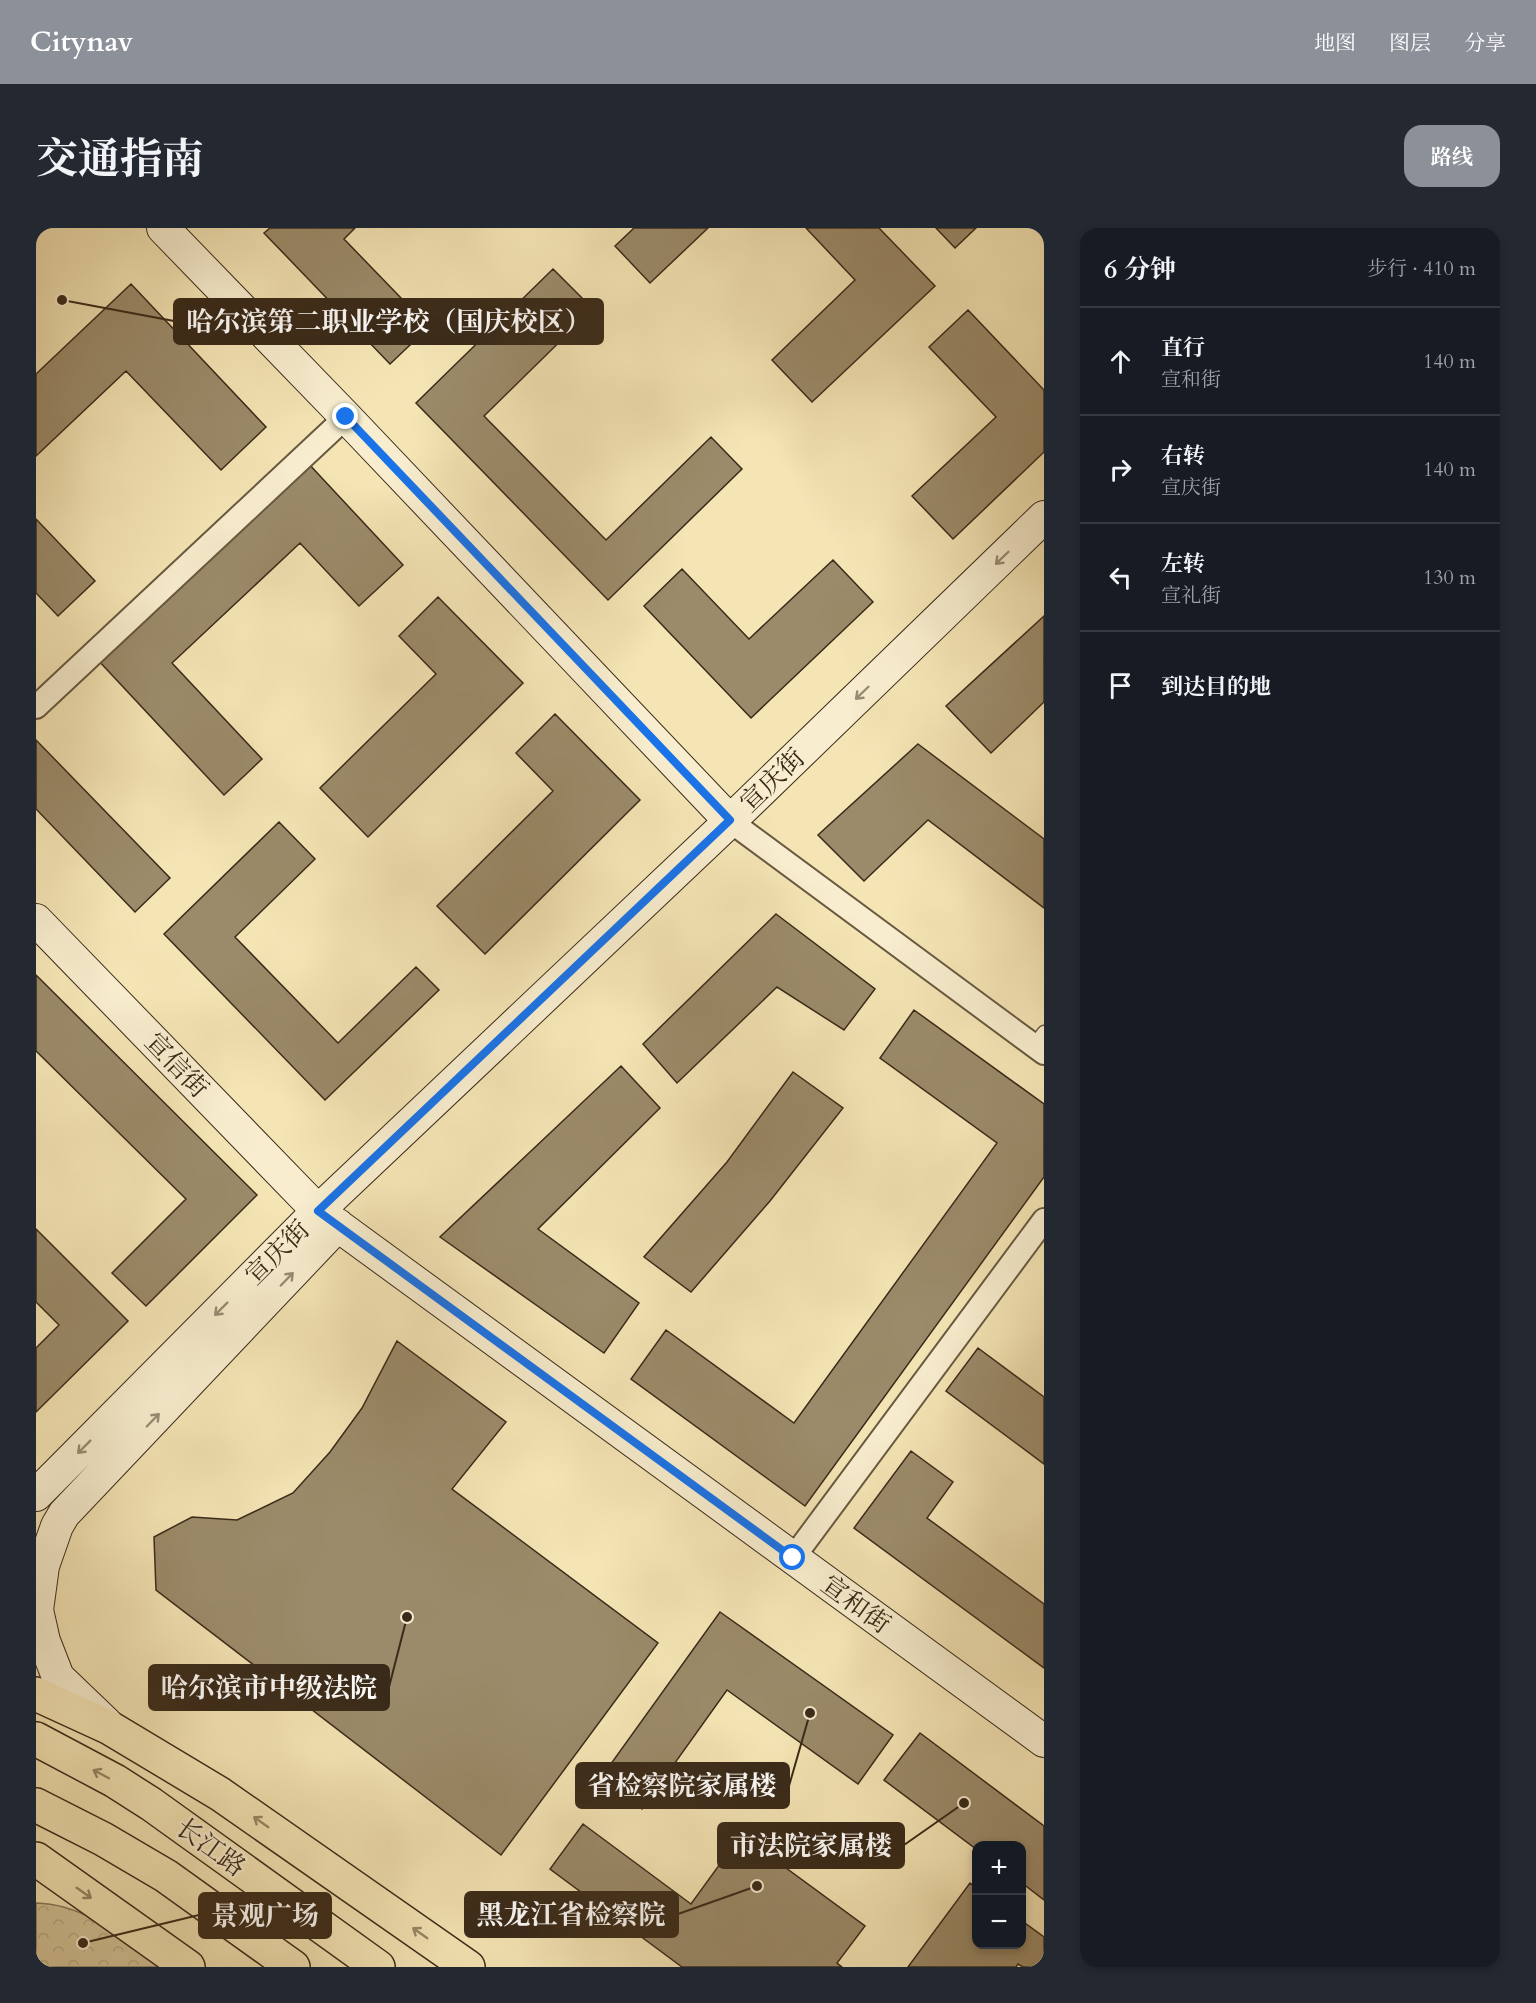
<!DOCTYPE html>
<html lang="zh">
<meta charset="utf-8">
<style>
body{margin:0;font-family:Cardo,"Noto Serif SC",serif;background:#242831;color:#f1f3f6}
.controls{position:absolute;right:18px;bottom:18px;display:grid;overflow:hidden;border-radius:12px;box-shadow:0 3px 9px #0003}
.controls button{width:54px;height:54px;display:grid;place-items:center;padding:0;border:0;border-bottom:2px solid #363941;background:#171b24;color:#f1f3f6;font:30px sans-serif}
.stop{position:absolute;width:18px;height:18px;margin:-14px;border:4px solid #1a73e8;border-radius:50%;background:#fff}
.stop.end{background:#1a73e8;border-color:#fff;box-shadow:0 2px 6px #0008}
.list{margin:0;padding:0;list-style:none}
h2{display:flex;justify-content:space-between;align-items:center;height:78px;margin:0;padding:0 24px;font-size:26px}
h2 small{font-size:20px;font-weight:400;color:#9ea1a6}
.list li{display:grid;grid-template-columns:39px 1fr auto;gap:18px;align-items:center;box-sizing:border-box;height:108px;padding:0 24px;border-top:2px solid #363941}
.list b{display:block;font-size:22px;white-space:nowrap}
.list p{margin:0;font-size:20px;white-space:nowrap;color:#9ea1a6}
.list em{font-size:20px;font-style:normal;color:#9ea1a6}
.icon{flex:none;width:33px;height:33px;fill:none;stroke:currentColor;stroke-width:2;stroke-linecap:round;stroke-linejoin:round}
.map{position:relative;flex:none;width:1008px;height:1739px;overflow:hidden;border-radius:18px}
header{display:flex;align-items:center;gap:36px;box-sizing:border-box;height:84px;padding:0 30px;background:#8c9099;color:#fff}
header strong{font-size:28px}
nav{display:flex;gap:33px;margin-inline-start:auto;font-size:21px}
.intro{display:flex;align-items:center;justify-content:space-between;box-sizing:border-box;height:144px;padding:0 36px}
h1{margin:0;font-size:42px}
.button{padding:15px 27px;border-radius:18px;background:#8c9099;color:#fff;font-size:21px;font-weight:700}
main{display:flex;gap:36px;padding:0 36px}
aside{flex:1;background:#171b24;border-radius:18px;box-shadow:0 3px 9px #0003}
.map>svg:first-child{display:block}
.park{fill:url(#park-crowns);stroke:#87785a;stroke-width:1.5}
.building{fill:#9b8b6a;stroke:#392a19;stroke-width:1.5}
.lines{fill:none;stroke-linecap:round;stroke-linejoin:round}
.lane-casing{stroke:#685940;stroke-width:15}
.street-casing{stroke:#685940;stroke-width:26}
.secondary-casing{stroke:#392a19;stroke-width:34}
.primary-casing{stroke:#392a19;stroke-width:36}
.lane{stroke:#f8eecf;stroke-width:12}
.street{stroke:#f8eecf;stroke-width:22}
.secondary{stroke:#f8eecf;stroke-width:32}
.primary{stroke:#f5e5b5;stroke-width:33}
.oneway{stroke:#988c74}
.oneway2{stroke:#978867}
.route{stroke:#1a73e8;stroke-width:8}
.labels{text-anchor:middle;stroke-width:5;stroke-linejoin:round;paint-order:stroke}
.street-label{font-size:26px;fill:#392a19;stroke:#f8eecf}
.leader{fill:none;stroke:#392a19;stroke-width:2}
.callout-dot{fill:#392a19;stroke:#f8eecf;stroke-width:2}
.callout{fill:#392a19;stroke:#392a19;stroke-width:2}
.callout-label{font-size:27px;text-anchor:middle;font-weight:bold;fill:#fff}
</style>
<header>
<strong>Citynav</strong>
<nav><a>地图</a><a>图层</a><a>分享</a></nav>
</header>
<div class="intro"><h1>交通指南</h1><a class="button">路线</a></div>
<main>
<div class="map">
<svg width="1008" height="1739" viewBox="0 0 1008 1739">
<defs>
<pattern id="park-crowns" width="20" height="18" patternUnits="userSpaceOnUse" patternTransform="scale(1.5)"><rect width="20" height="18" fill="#d5c59a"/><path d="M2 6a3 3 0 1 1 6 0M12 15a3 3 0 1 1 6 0" fill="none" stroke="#b8a984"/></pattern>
</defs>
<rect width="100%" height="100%" fill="#f5e5b5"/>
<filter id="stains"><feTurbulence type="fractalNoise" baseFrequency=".00333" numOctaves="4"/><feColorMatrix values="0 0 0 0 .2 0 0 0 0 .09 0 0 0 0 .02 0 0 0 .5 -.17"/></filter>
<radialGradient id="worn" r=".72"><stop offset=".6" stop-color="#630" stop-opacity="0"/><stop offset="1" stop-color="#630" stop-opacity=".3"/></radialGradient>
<path class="park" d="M0 1675C50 1676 89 1711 128 1739H0Z"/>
<path class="building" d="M234 0H319L308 11 393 99 354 136 228 5Z
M598 0H672L614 55 579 18Z
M770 0H843L899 58 776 174 736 132 819 52Z
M900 0H940L919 20Z
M517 41 557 81 448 188 570 312 675 209 706 241 572 372 380 175Z
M95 56 230 199 185 242 90 143 0 228V146Z
M932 82 1008 162V224L917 311 876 268 960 189 893 119Z
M271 234 367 337 323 378 264 315 136 435 226 531 188 567 61 431Z
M0 291 59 353 22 388 0 365Z
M797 332 837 374 715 490 608 378 646 341 713 411Z
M402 369 487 455 332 609 284 560 400 446 363 408Z
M1008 388V474L955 525 910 478Z
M519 486 604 572 449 726 401 678 517 563 480 525Z
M0 512 134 650 99 684 0 581Z
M882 516 1008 611V680L892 592 828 653 782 607Z
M243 594 279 631 199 709 302 815 380 739 403 762 289 872 128 706Z
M740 686 839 761 808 802 741 759 641 855 607 816Z
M0 747 221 967 110 1078 76 1045 150 971 0 823Z
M878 782 1008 876V949L769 1278 595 1151 630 1102 758 1195 961 915 844 830Z
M585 838 624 880 502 1001 603 1075 568 1125 404 1009Z
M757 844 807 880 734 973 655 1064 608 1029 691 934Z
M0 1001 92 1093 0 1184V1120L23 1097 0 1074Z
M361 1113 470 1194 416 1261 622 1415 465 1627 120 1362 118 1309 156 1289 201 1292 257 1265 294 1224 326 1180Z
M942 1120 1008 1169V1236L910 1163Z
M875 1223 917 1254 891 1290 1008 1376V1440L818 1300Z
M684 1384 857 1507 822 1556 691 1462 606 1581 564 1551Z
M884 1505 1008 1598V1672L986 1655V1618H940V1621L848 1552Z
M547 1596 655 1676 705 1607 829 1698 801 1735 806 1739H646L514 1641Z
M934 1655 940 1660V1716H986V1693L1008 1709V1739H987L982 1736 980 1739H872Z"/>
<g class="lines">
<defs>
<path id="lane" d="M998 817 1008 804"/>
<path id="street" d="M0 479 310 189
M694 593 1008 825
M757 1330 1008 992"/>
<path id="secondary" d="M127 0 310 189 694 593
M0 692 282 983 1008 1513
M0 1267 282 983 694 593 1008 289
M70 1495 22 1449 8 1413 1 1382 7 1338 21 1298 28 1286 302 997"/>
<path id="primary" d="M0 1466 74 1500 184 1566 432 1739
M0 1511 79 1553 115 1576 342 1739
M0 1577 67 1611 130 1648 257 1739
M0 1631 152 1739"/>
</defs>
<use href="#lane" class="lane-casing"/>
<use href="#street" class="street-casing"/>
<use href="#secondary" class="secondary-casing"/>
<use href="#primary" class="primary-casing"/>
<use href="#lane" class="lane"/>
<use href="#street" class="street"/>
<use href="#secondary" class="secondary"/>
<use href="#primary" class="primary"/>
</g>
<defs><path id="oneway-shaft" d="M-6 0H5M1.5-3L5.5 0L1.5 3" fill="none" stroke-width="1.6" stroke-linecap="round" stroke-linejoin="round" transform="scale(1.5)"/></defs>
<g class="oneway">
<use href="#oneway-shaft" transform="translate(966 330) rotate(136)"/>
<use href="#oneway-shaft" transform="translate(826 465) rotate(136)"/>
<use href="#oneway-shaft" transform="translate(251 1051) rotate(-46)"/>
<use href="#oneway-shaft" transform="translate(185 1081) rotate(135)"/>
<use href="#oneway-shaft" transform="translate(117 1192) rotate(-46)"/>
<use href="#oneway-shaft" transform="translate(48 1219) rotate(135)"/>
</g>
<g class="oneway2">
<use href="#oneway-shaft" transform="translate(65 1546) rotate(-152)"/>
<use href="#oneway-shaft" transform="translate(225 1594) rotate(-145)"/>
<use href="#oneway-shaft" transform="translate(48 1665) rotate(35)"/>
<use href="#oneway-shaft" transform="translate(384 1705) rotate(-145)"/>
</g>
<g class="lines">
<path class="route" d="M310 189 694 592 282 983 757 1330"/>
</g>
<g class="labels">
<g class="street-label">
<text transform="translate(736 552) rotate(-44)" y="9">宣庆街</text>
<text transform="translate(141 837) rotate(46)" y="9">宣信街</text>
<text transform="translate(241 1024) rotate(-45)" y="9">宣庆街</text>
<text transform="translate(820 1376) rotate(36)" y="9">宣和街</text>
<text transform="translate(175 1619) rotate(36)" y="9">长江路</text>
</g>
</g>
<path class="leader" d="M26 72L138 93M371 1389L353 1459M774 1485L753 1558M928 1575L868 1617M721 1658L642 1686M47 1715L163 1687"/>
<g class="callout-dot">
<circle cx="26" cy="72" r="6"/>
<circle cx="371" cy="1389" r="6"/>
<circle cx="774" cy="1485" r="6"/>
<circle cx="928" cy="1575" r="6"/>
<circle cx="721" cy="1658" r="6"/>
<circle cx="47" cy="1715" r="6"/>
</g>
<g class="callout">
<rect x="138" y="71" width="429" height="45" rx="6"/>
<rect x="113" y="1437" width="240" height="45" rx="6"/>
<rect x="540" y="1535" width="213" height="45" rx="6"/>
<rect x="682" y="1595" width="186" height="45" rx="6"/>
<rect x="429" y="1664" width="213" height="45" rx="6"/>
<rect x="163" y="1665" width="132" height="45" rx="6"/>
</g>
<g class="callout-label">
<text x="353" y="103">哈尔滨第二职业学校（国庆校区）</text>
<text x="233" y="1469">哈尔滨市中级法院</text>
<text x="646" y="1567">省检察院家属楼</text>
<text x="775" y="1627">市法院家属楼</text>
<text x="535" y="1696">黑龙江省检察院</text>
<text x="229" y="1697">景观广场</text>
</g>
<rect width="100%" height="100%" filter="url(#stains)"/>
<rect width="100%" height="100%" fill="url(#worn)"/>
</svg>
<div class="controls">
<button>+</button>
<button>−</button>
</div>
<div class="stop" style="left:757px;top:1330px"></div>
<div class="stop end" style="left:310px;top:189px"></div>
</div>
<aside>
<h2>6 分钟<small>步行 · 410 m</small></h2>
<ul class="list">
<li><svg class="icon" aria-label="ahead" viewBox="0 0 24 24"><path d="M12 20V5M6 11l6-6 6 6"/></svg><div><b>直行</b><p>宣和街</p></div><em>140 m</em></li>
<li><svg class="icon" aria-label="right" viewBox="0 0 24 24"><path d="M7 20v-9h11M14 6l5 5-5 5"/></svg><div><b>右转</b><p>宣庆街</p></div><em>140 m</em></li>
<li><svg class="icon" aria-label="left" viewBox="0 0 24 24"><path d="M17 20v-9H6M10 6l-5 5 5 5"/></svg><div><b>左转</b><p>宣礼街</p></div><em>130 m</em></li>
<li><svg class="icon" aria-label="arrive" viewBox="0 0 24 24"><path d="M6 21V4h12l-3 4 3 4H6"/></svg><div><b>到达目的地</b></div></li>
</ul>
</aside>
</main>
